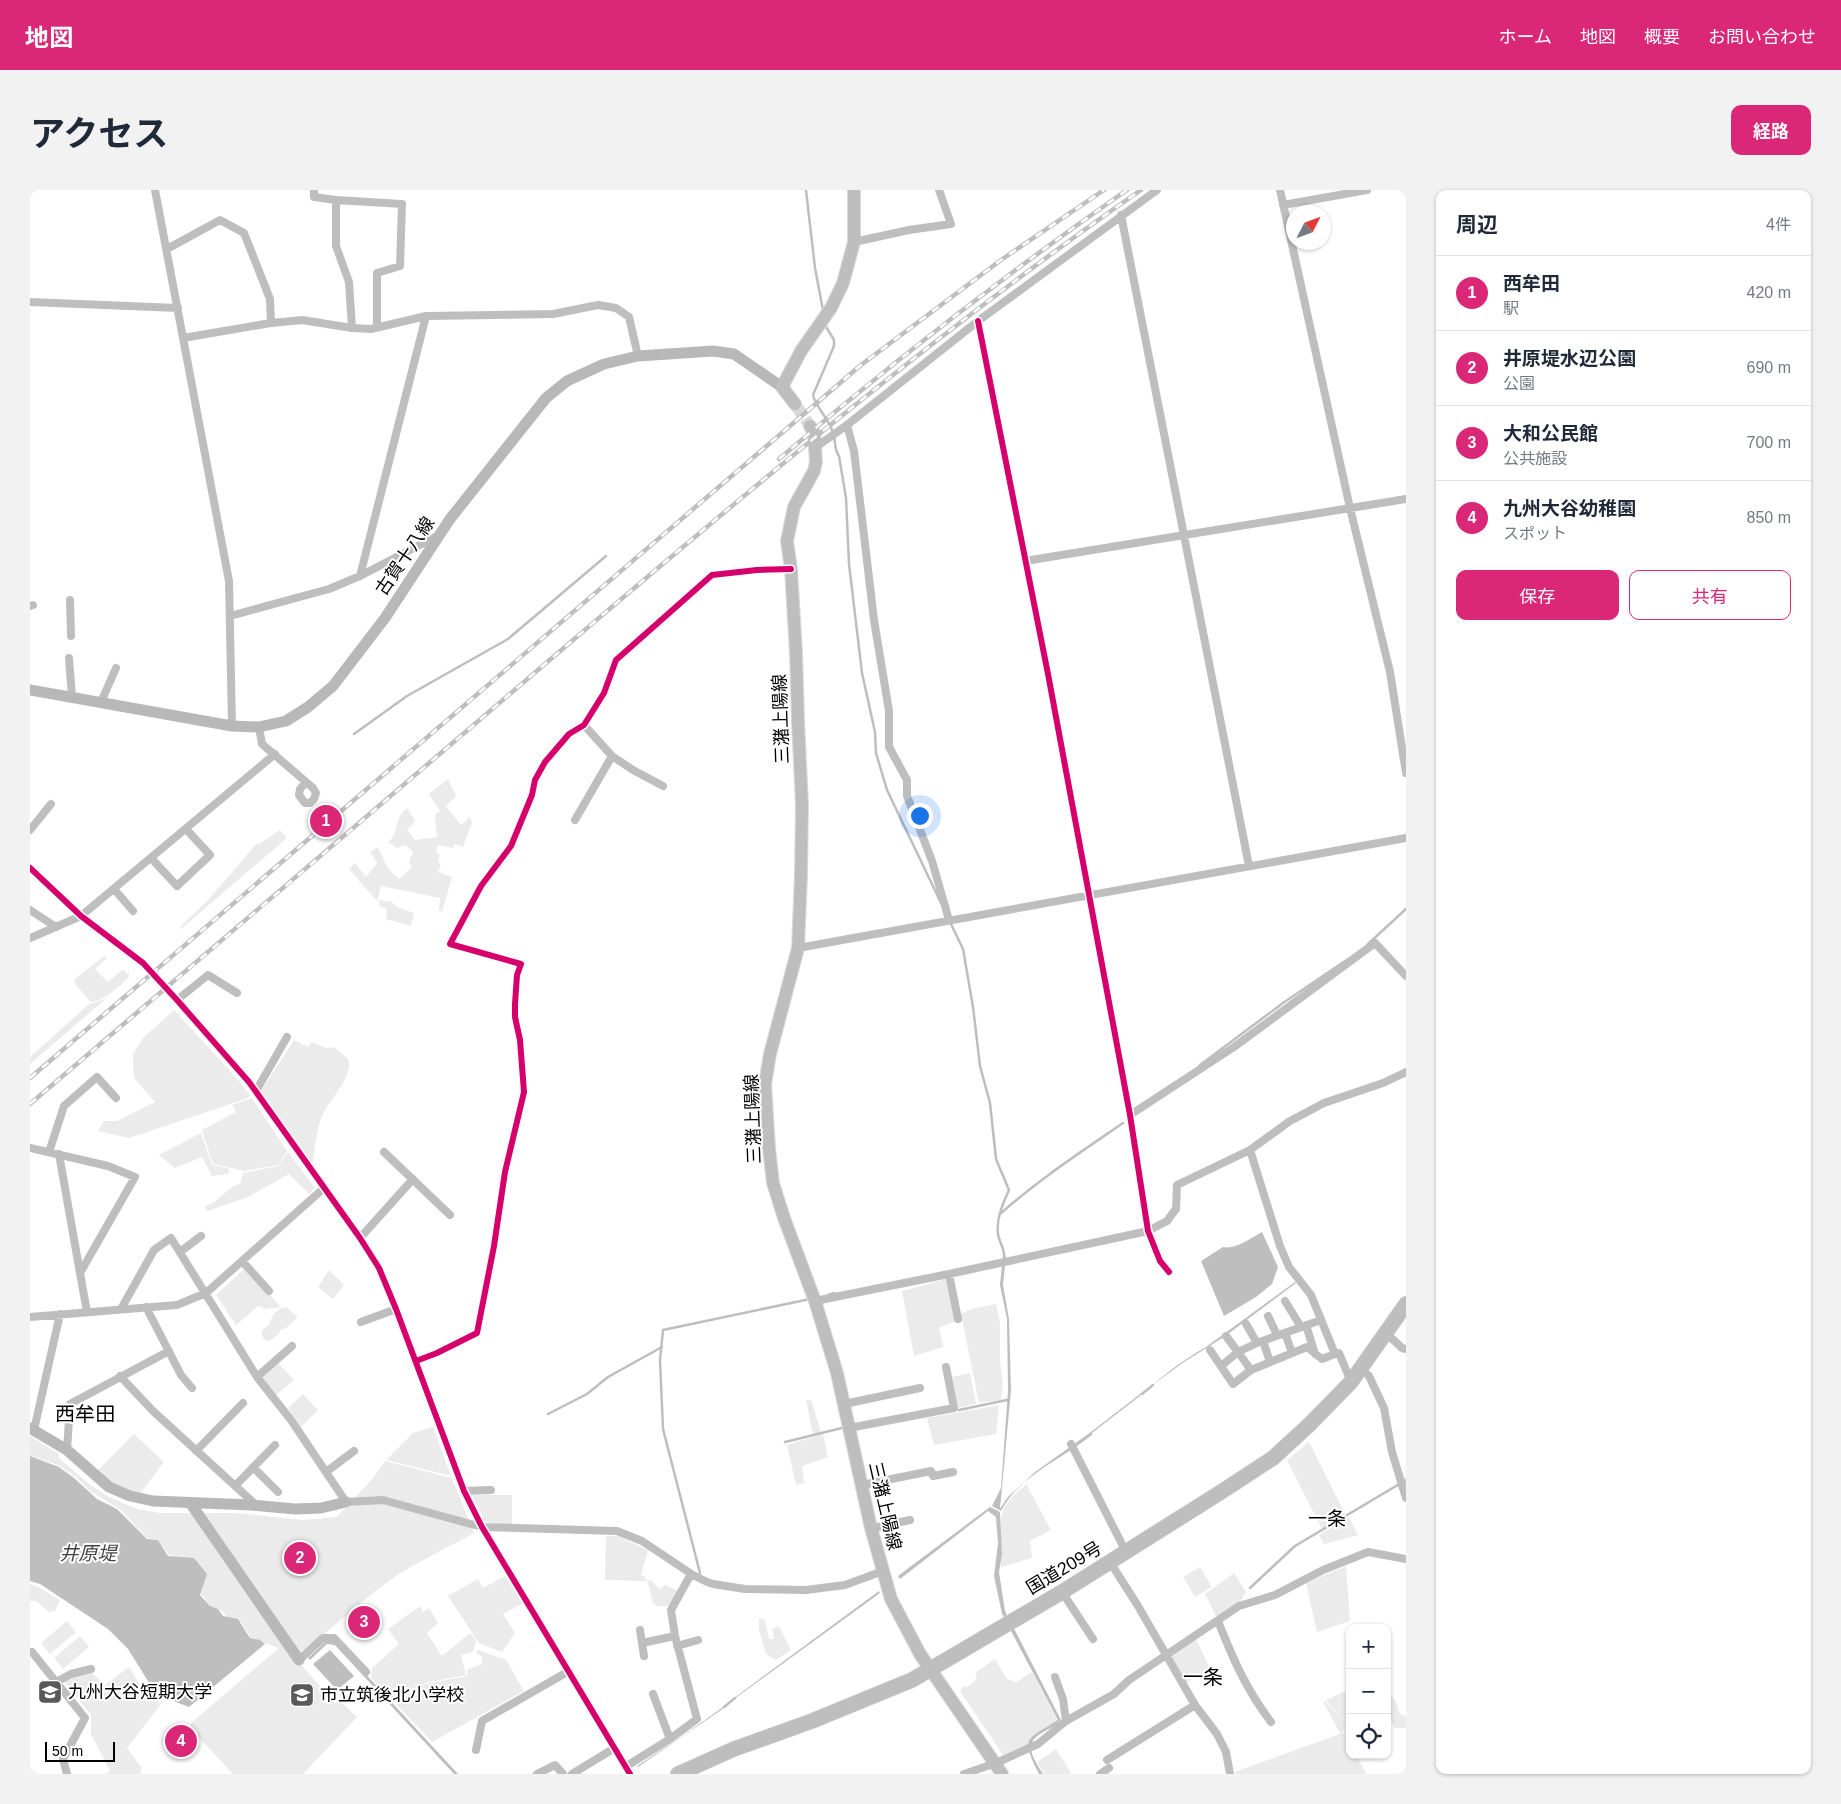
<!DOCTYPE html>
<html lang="ja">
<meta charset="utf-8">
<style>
body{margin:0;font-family:Helvetica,"Noto Sans JP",sans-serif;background:#f2f2f3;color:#1f2937}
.controls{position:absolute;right:15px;bottom:15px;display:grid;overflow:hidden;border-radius:10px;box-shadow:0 1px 4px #0004}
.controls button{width:45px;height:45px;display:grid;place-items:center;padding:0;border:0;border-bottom:1px solid #e0e1e3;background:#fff;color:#1f2937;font:25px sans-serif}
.compass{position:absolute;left:1256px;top:15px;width:45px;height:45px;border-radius:50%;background:#fff;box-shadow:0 1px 4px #0004;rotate:48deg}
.scale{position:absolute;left:15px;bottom:12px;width:70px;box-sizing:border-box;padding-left:5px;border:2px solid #000;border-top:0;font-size:14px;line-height:18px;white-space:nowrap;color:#000;-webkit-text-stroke:4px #fff;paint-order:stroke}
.you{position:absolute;left:889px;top:625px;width:18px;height:18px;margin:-12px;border:4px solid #fff;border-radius:50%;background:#1a73e8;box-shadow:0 0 0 8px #1a73e833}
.badge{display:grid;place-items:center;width:32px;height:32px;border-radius:50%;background:#db2777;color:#fff;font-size:16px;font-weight:700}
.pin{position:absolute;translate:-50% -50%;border:2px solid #fff;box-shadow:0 1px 5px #0006}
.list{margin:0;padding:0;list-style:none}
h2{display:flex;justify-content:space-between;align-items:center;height:65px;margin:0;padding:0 20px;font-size:21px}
h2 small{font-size:16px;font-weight:400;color:#747a83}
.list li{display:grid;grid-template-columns:32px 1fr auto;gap:15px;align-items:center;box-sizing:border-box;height:75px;padding:0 20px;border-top:1px solid #e0e1e3}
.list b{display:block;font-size:19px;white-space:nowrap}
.list p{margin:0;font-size:16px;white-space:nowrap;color:#747a83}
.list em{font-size:16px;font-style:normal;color:#747a83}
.actions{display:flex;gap:10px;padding:15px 20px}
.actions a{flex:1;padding:11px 0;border:1px solid #db2777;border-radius:10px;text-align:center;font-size:18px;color:#db2777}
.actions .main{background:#db2777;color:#fff}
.icon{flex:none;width:28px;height:28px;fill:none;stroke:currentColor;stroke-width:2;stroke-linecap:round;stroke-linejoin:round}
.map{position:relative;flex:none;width:1376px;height:1584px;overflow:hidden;border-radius:10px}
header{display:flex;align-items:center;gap:30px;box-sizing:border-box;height:70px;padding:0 25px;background:#db2777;color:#fff}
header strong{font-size:24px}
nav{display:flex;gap:28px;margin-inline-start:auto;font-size:18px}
.intro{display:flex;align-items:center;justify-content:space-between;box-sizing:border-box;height:120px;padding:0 30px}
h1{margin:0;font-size:35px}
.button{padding:12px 22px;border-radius:10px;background:#db2777;color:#fff;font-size:18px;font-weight:700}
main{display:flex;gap:30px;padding:0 30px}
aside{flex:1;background:#fff;border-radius:10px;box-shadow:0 1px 4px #0004}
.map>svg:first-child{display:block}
.green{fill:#ebebeb}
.water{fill:#bebebe}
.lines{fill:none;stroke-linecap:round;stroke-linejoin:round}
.stream{stroke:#bebebe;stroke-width:2.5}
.primary-tunnel{stroke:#d9d9d9;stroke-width:12;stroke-dasharray:12 6;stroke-linecap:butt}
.primary-casing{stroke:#dbdbdb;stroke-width:14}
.highway-casing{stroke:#dbdbdb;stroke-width:16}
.street{stroke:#bebebe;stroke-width:8}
.secondary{stroke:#b8b8b8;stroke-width:11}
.primary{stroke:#bebebe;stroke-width:12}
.highway{stroke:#bebebe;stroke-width:15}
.rail-casing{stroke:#bebebe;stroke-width:4.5}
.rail{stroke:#fff;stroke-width:2.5;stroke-dasharray:8;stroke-linecap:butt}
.cycleway-casing{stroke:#fff;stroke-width:9}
.cycleway{stroke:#d6006c;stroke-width:6}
.labels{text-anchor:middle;stroke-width:4;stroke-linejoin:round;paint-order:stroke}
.street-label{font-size:18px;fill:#000;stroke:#fff}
.poi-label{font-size:18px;fill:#000;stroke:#fff;text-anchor:start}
.neighbourhood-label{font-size:19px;fill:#000;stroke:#fff}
.water-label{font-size:19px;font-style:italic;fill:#434343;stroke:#fff}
.quarter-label{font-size:20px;fill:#000;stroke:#fff}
</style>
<header>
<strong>地図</strong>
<nav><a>ホーム</a><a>地図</a><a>概要</a><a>お問い合わせ</a></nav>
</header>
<div class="intro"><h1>アクセス</h1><a class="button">経路</a></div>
<main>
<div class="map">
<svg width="1376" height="1584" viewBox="0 0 1376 1584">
<rect width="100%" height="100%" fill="#fff"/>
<path class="green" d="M418 589 426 606 416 616 431 635 440 627 442 633 433 657 425 654 423 658 408 655 406 663 410 665 408 672 411 675 408 682 422 687 412 722 409 720 410 708 351 696 347 711 319 679 325 673 336 687 347 673 340 662 348 657 357 677 369 689 382 677 379 672 383 662 376 655 367 658 358 652C371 642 362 630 377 618L385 631 377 640 385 650 407 647 405 625 410 621 399 604Z
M250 640 257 648 151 739 150 737 179 709 227 653 229 654Z
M349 710 362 712 367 717 384 723 381 736 356 729 357 719 349 716Z
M74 766 77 768 65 779 78 792 93 779 100 786C89 796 76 810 61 812L45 794V789Z
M77 808 0 874V867L58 815Z
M144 820 209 891 220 905 218 908 99 948 68 941 74 931H87L125 912 104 888 103 864 113 848Z
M264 850 278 857 282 852 296 858 304 857 319 870C321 891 300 908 292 926 286 941 285 960 282 976L231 901Z
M222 908 257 961 248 975 214 981 183 974 172 940 206 922 202 915Z
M171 943 182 975 200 979 198 984 182 986 172 967 145 978 129 965Z
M258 962 285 998 279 1004 259 984 218 1007 177 1021 175 1016C189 1013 195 998 210 994L213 983 248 976Z
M215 1078 251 1117 235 1119 228 1116 206 1135 186 1105Z
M299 1080 314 1095 303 1109 288 1097Z
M917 1089 926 1131 909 1138 913 1157 884 1166 872 1101Z
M966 1114 970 1133V1171L973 1193 971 1210 949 1213 931 1124 941 1119Z
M256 1117 268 1127 256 1138 250 1140 249 1144 239 1151 234 1150 232 1145V1140L239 1135C241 1127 247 1118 256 1117Z
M248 1173 264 1190 245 1206 232 1189Z
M940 1183 946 1214 928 1218 922 1187Z
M273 1204 288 1220 271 1237 258 1218Z
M776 1210H781L791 1242 783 1244Z
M969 1215 966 1244 904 1255 897 1228Z
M403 1237 421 1286 356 1270 383 1243Z
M104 1244 134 1272 109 1305 82 1293 67 1281Z
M793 1244 798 1267 772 1276 774 1293 766 1295 757 1255Z
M0 1246 28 1263 29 1268 59 1294 77 1306 107 1319 130 1323H207L273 1330 307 1327 343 1288 355 1271 422 1288 444 1343C417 1358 389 1371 363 1388 330 1411 302 1440 269 1463L259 1461 305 1513 310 1511 327 1527 273 1584H203L161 1539V1533L249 1458 221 1448 211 1431 198 1428 191 1420 184 1421 171 1404 155 1401 140 1379 143 1365H139L128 1350 117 1348 91 1320 60 1301 46 1287 30 1276 0 1265Z
M1279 1252 1315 1324 1292 1339 1257 1270Z
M996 1294 1021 1340 1000 1351 1002 1368 971 1377C973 1360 967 1333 974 1318 979 1309 989 1301 996 1294Z
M442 1305H482V1335L455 1332Z
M1319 1327 1328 1345 1294 1354 1289 1345Z
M576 1346H588L618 1360 611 1385 615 1387 616 1391 575 1390Z
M1316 1376 1320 1431 1287 1442 1276 1393Z
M1170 1377 1182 1397 1165 1407 1153 1387Z
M1204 1383 1216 1402 1210 1412 1187 1428 1175 1404Z
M475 1386 493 1413 473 1424 485 1443 472 1462 449 1453 418 1406 448 1389 453 1398Z
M617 1390H621L629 1399 635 1395 648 1401 638 1416H627L623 1413Z
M0 1394 6 1396 30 1410 25 1421 19 1422 6 1411H0Z
M390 1416 393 1422 399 1418 408 1433 397 1443 412 1466 440 1443 446 1450 443 1462 431 1465 436 1485 390 1494 364 1513 341 1488 342 1478 369 1454 358 1439Z
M729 1428 735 1430 739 1449H744L742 1439 749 1436 761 1460 746 1470 736 1464 729 1440Z
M37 1431 46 1442 20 1464 11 1453Z
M50 1446 59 1457 33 1479 24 1468Z
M1166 1449 1181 1481 1154 1493 1141 1470V1465Z
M448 1460 476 1470 494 1501 402 1552 366 1514 391 1495 437 1486V1480L452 1474V1467L446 1463Z
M965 1469 977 1489 986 1492 1002 1482 1028 1531 1003 1546 997 1556 973 1565 930 1501 934 1496 937 1497 947 1489 945 1483Z
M99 1477 111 1497 131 1514 97 1558 112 1578 110 1584H76L80 1581 61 1544V1525L34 1491 42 1485 62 1483 75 1495Z
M1320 1499V1549L1316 1545 1320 1552V1565H1326L1336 1584H1205V1582L1315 1542 1313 1539V1542L1310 1543 1293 1512 1295 1511 1314 1531 1296 1510Z
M1357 1499 1364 1509 1360 1511 1365 1509 1370 1524 1376 1526V1538H1364L1357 1519Z
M1026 1559 1041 1583 1039 1584H1014L1007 1572Z"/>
<path class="water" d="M1232 1042 1248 1077 1242 1094 1226 1107 1194 1126 1171 1071 1193 1057C1205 1060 1221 1048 1232 1042Z
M973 1066H976L973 1095 979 1129 981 1200 970 1319 977 1308 1005 1282 1061 1242 1114 1201 1115 1202 1062 1243V1245C1031 1270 991 1284 971 1321L962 1316 971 1298 978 1201 977 1129 970 1095Z
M1265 1092 1266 1093 1194 1147 1154 1172 1121 1196C1139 1181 1156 1168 1176 1157Z
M0 1266 29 1277 44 1288 67 1309 87 1319 117 1349 128 1350 138 1366 164 1368 177 1384 170 1405 180 1416 188 1419 193 1426 208 1429 220 1448 230 1450 235 1454 159 1517 146 1512 121 1496 98 1459 78 1439 10 1394 0 1391Z
M960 1317 970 1322 972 1365 969 1382 975 1421 1031 1530C1027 1535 1021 1538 1015 1541 991 1553 1003 1567 1013 1584H1009C990 1547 996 1550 1028 1530L972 1424 964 1386 968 1353 966 1327 958 1321 870 1389 868 1386Z
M849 1401 850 1403 704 1509V1508Z
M295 1452H306L428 1584H424L305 1455 297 1454 280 1470 278 1468Z
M300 1460 324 1486 307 1500 283 1474Z
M696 1515 697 1516 608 1577 607 1576 647 1550Z"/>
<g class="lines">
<path class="stream" d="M776 0 785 78 793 120
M795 135 804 150V156L783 205C787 220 799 228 803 243 806 251 804 260 809 266L816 308 819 374 832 483 845 542 846 563 857 600 911 713
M324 544 377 506 478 449 576 366
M920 732 933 759 943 817 950 876 960 913 966 969 979 1000C973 1014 966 1028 968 1044 969 1052 975 1059 974 1067
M1338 754 1376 719
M1170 875 1253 813 1318 769
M970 1024C1008 990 1051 962 1093 933
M798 1105 804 1103
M1112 1204 1123 1195
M929 1220 977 1210
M518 1224 557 1204 578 1187 632 1157
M755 1252 812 1238
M670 1383 633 1239 630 1170 633 1140 780 1109
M1220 1398 1265 1356 1376 1290
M694 1517 705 1508"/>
<path class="primary-tunnel" d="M765 214 780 236"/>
<defs>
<path id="primary" d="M765 214 752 197 771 161 801 118 813 93 824 52V0
M780 236 784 243 786 272 784 281 764 317 757 351 761 379 766 463 768 531 772 615 771 685 768 758 740 864 735 894 739 958 743 993 754 1028 785 1111 807 1183 841 1338 861 1409 890 1464 972 1584"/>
<path id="highway" d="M648 1584 704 1559 782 1531 882 1490 1032 1402 1191 1302 1243 1268 1280 1234 1321 1192 1376 1114"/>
</defs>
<use href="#primary" class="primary-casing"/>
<use href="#highway" class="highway-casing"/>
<path class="street" d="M125 0 199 391 202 536
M284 0V7L306 10
M1250 0 1320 318 1360 482 1376 583
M1253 15 1337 0
M1091 25 1219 676
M824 52 879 40 921 34 909 0
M137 59 190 30 214 43 240 109 241 133
M0 112 148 118
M948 131 1018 484 1100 925 1118 1041 1130 1071 1139 1082
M322 138 319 92 306 56V10L372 14 370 76 347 83V137
M153 148 241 133 272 130 322 138 341 139 396 126 523 124 568 115 586 118 599 127 608 166
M786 257 817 235
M995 371 1376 309
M330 386 396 126
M40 410 41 446
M0 416 3 415
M200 426 299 399 330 386 407 346
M39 468 42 507
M71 512 86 478
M554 535 582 566 603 580 633 596
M229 537 232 554 283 598 286 603 284 609 280 613H275L269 605 270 599 276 592
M545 630 582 566
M0 640 21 614
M121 668 147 696 180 665 156 639
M0 678 51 726 113 773 147 810 219 892 330 1048 349 1078 366 1119 434 1301 452 1337 600 1584
M84 699 103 721
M0 720 26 737
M919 730 902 671 877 606V590L859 557V521L844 430 824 261 817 235 948 131 1127 0
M0 748 51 726 245 564
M768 758 1376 648
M147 810 178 785 207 803
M226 901 257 847
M1100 925 1204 857 1345 753 1376 786
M0 958 78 976 105 987 50 1083 57 1122
M1220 960 1250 1056 1259 1077 1281 1105 1305 1164 1309 1163 1321 1192
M19 962 34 916 67 887 86 908
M354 962 420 1025
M29 964 50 1083
M330 1048 383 989
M150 1062 171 1046
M212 1071 239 1101
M919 1084 928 1129
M785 1111 919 1084 1118 1041 1137 1031 1146 1019 1147 995 1220 960 1260 931 1294 913 1353 893 1376 882
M1255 1111 1271 1137
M116 1117 151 1185 162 1198
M91 1119 124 1060 141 1048 227 1187 261 1230 316 1312 353 1310 452 1337 587 1341 612 1351 663 1385 677 1392 683 1394 715 1399 776 1400 815 1395 853 1381
M1238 1126 1247 1145
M0 1127 147 1115 176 1103 294 998
M1291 1130 1227 1153 1208 1162 1221 1180 1277 1157 1292 1169 1305 1164
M331 1132 366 1119
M1216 1134 1227 1153
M1276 1135 1285 1164
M1355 1142 1372 1158 1376 1159
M1255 1143 1262 1163
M1233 1151 1240 1172
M1180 1160 1203 1194 1221 1180
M386 1171 407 1163 447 1143 464 1056 475 982 494 902 490 850 485 827V814L487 785 491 774 420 754 451 696 481 656 502 605 505 590 515 572 539 544 554 535 574 503 586 470 682 385 727 380 761 379
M1191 1176 1208 1162 1196 1146
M1331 1178 1339 1186 1354 1218 1362 1262 1376 1308
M90 1186 123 1221 226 1315
M227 1187 262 1156
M814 1214 890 1198
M819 1238 924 1218 916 1177
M4 1240 30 1124
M1041 1254 1095 1360
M37 1260 40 1214 139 1161
M166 1261 213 1213
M223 1277 248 1302
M296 1282 324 1261
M832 1295 901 1281 903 1286 923 1282
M205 1296 245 1255
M434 1301 461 1300
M848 1337 880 1330
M1080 1372 1108 1416 1165 1515 1187 1544 1196 1562 1200 1584
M1036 1408 1063 1449
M1188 1431C1203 1469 1216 1499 1241 1532
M610 1440 614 1466
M612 1453 645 1446
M647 1456 668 1450
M2 1462 55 1528 33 1569 37 1584
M269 1470 293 1448H304L336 1482
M1025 1487 1033 1509 1036 1531
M26 1492 41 1484 61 1479
M623 1504 640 1549
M446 1560 452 1531 539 1481
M1077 1570 1165 1515
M595 1577 640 1549 667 1529 645 1446 641 1420 661 1384
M507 1584 525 1575 533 1584
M542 1584 583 1559
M934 1584 966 1573 1008 1554 1036 1531 1084 1504 1099 1490 1209 1416 1245 1405 1293 1380 1338 1362 1376 1369
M1070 1584 1079 1578"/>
<path class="secondary" d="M0 500 202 536 229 537 256 531 278 517 303 496 355 428 420 329 516 208 537 191 574 174 608 166 683 161 704 164 752 197
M0 1238 37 1260 79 1297 100 1306 123 1311 222 1315 265 1319 291 1318 316 1312
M161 1314 269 1470"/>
<use href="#primary" class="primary"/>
<use href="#highway" class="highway"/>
<defs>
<path id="rail" d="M749 269C860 174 976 84 1097 0
M0 888 831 175 971 70 1074 0
M0 914C174 766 348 617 522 468 713 305 905 143 1111 0"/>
</defs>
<use href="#rail" class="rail-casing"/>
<use href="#rail" class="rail"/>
<defs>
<path id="cycleway" d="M948 131 1018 484 1100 925 1118 1041 1130 1071 1139 1082
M0 678 51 726 113 773 147 810 219 892 330 1048 349 1078 366 1119 434 1301 452 1337 600 1584
M386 1171 407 1163 447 1143 464 1056 475 982 494 902 490 850 485 827V814L487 785 491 774 420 754 451 696 481 656 502 605 505 590 515 572 539 544 554 535 574 503 586 470 682 385 727 380 761 379"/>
</defs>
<use href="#cycleway" class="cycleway-casing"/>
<use href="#cycleway" class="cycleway"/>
</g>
<defs>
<symbol id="university-square" viewBox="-11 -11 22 22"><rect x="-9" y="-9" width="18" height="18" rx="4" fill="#595959" stroke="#fff"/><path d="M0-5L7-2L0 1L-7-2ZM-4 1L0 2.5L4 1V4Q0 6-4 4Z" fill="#fff"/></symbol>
<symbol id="school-square" viewBox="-11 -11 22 22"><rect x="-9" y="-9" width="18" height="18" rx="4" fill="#595959" stroke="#fff"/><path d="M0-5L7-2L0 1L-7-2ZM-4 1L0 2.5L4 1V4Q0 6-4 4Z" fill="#fff"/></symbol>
</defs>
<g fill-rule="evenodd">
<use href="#university-square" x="6" y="1488" width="28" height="28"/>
<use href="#school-square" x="258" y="1491" width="28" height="28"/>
</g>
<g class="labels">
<g class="street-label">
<text transform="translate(375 366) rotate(-56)" y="6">古賀十八線</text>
<text transform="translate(751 529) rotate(-92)" y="6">三潴上陽線</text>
<text transform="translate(723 929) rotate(-92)" y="6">三潴上陽線</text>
<text transform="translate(855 1316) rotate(77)" y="6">三潴上陽線</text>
<text transform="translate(1034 1378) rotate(-31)" y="6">国道209号</text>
</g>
<g class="poi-label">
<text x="38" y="1508">九州大谷短期大学</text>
<text x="290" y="1511">市立筑後北小学校</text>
</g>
<g class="neighbourhood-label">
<text x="1297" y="1335">一条</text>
</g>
<g class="water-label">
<text x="58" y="1370">井原堤</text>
</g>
<g class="quarter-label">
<text x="55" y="1231">西牟田</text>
<text x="1173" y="1494">一条</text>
</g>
</g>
</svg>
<div class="controls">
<button>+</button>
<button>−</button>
<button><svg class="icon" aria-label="locate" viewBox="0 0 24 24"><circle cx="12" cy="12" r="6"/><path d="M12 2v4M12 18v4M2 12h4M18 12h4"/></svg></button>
</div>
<svg class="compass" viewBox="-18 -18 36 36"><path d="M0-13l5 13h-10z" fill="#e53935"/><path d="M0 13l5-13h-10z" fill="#747a83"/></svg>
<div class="scale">50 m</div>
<div class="you"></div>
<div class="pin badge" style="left:296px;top:631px">1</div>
<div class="pin badge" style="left:270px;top:1368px">2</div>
<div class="pin badge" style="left:334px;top:1432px">3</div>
<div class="pin badge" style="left:151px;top:1551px">4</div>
</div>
<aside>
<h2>周辺<small>4件</small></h2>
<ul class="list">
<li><span class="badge">1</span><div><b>西牟田</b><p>駅</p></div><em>420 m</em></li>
<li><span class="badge">2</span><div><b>井原堤水辺公園</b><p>公園</p></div><em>690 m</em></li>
<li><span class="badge">3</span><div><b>大和公民館</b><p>公共施設</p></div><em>700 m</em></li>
<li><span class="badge">4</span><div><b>九州大谷幼稚園</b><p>スポット</p></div><em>850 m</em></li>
</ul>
<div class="actions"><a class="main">保存</a><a>共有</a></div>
</aside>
</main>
